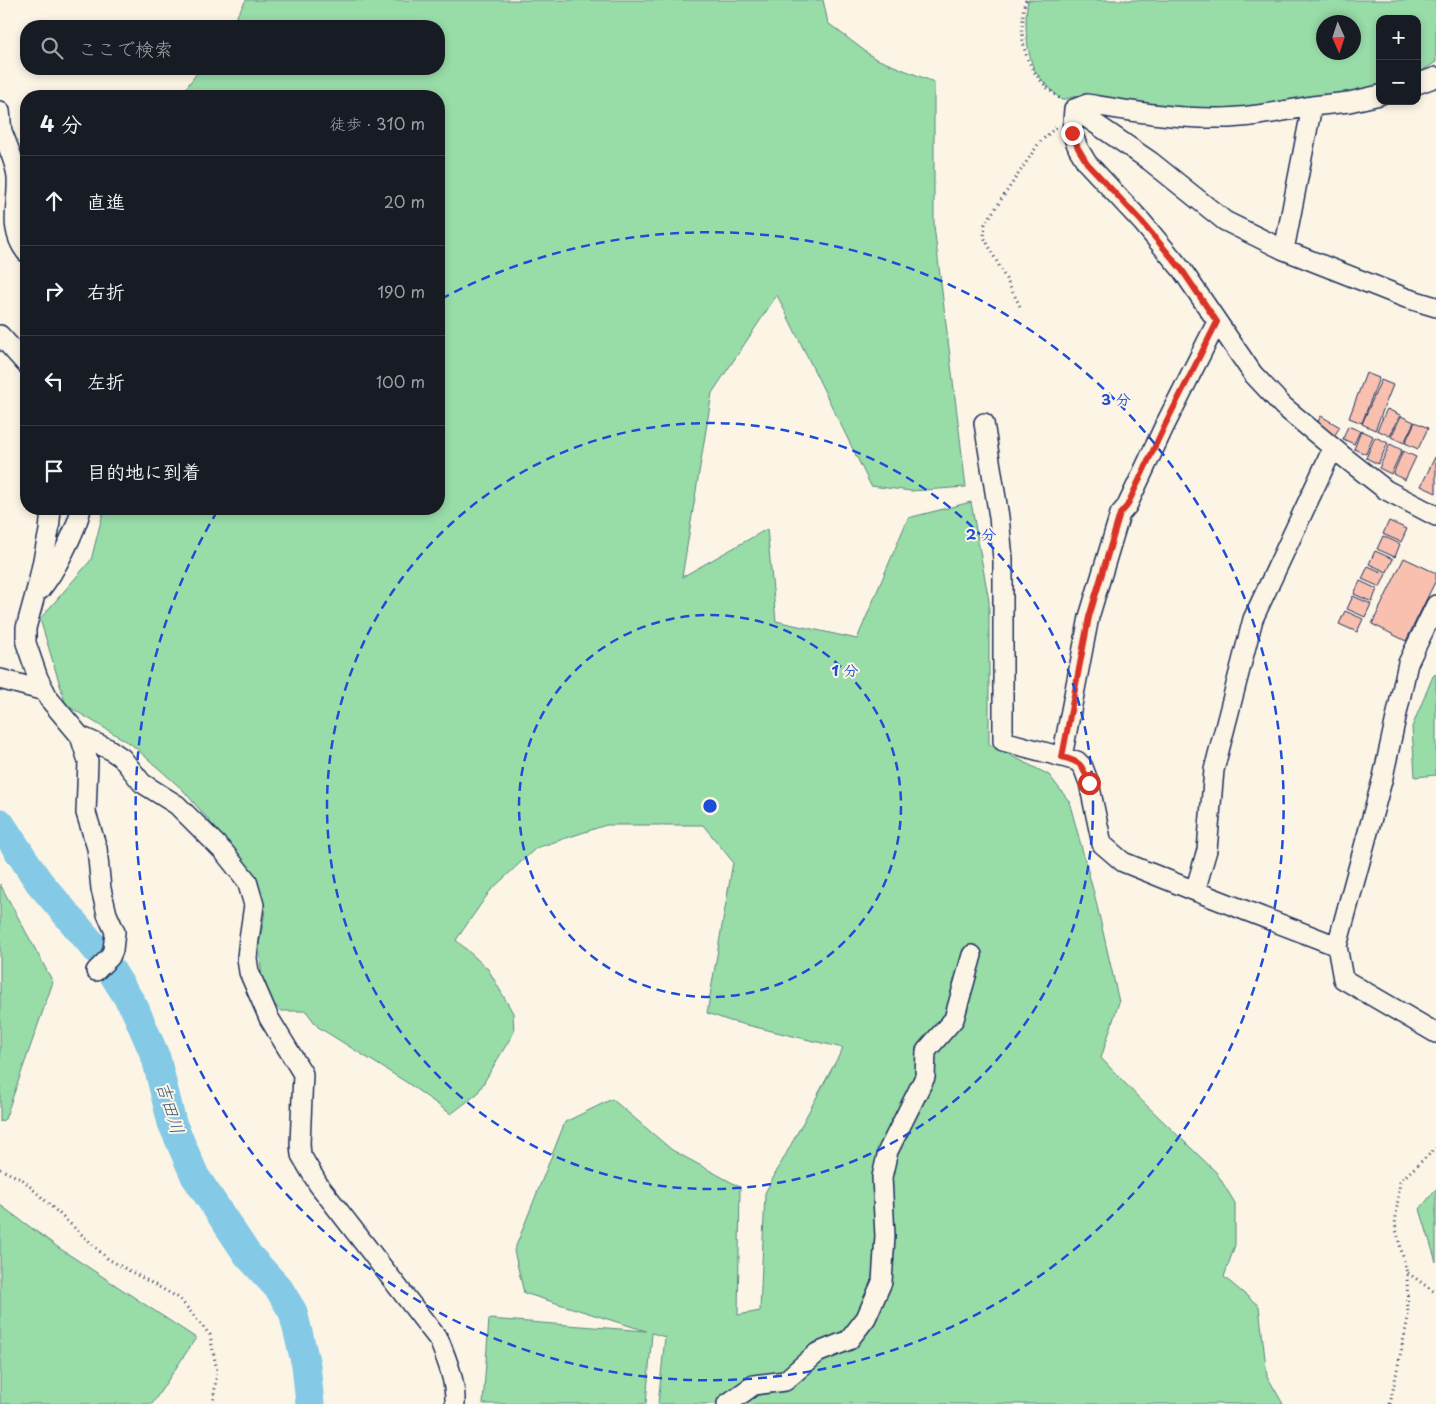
<!DOCTYPE html>
<html lang="ja">
<meta charset="utf-8">
<style>
body{margin:0;font-family:"Playpen Sans","Klee One",sans-serif;background:#20242c;color:#f1f3f6}
.controls{position:absolute;right:15px;top:15px;display:grid;overflow:hidden;border-radius:10px;box-shadow:0 2px 8px #0003}
.controls button{width:45px;height:45px;display:grid;place-items:center;padding:0;border:0;border-bottom:1px solid #363941;background:#171b24;color:#f1f3f6;font:25px sans-serif}
.compass{position:absolute;left:1316px;top:15px;width:45px;height:45px;border-radius:50%;background:#171b24;box-shadow:0 2px 8px #0003;rotate:177deg}
.stop{position:absolute;width:15px;height:15px;margin:-11px;border:4px solid #d93025;border-radius:50%;background:#fff}
.stop.end{background:#d93025;border-color:#fff;box-shadow:0 1px 5px #0008}
.list{margin:0;padding:0;list-style:none}
h2{display:flex;justify-content:space-between;align-items:center;height:65px;margin:0;padding:0 20px;font-size:21px}
h2 small{font-size:16px;font-weight:400;color:#9ea1a6}
.list li{display:grid;grid-template-columns:32px 1fr auto;gap:15px;align-items:center;box-sizing:border-box;height:90px;padding:0 20px;border-top:1px solid #363941}
.list b{display:block;font-size:19px;white-space:nowrap}
.list em{font-size:16px;font-style:normal;color:#9ea1a6}
.icon{flex:none;width:28px;height:28px;fill:none;stroke:currentColor;stroke-width:2;stroke-linecap:round;stroke-linejoin:round}
.map{position:relative;flex:none;width:1436px;height:1404px;overflow:hidden}
.search{position:absolute;background:#171b24;box-shadow:0 2px 8px #0003;left:20px;top:20px;width:425px;height:55px;display:flex;align-items:center;gap:12px;box-sizing:border-box;padding:0 18px;border-radius:20px;color:#9ea1a6;font-size:19px}
.panel{position:absolute;background:#171b24;box-shadow:0 2px 8px #0003;left:20px;top:90px;width:425px;height:425px;border-radius:20px}
.map>svg:first-child{display:block}
.green{fill:#98dca8;stroke:#5a8683;fill-rule:evenodd}
.lines{fill:none;stroke-linecap:round;stroke-linejoin:round}
.river{stroke:#84c9e6;stroke-width:29}
.building{fill:#f9c0af;stroke:#1b2f5e}
.minor-casing{stroke:#1b2f5e;stroke-width:22}
.path{stroke:#1b2f5e;stroke-width:3;stroke-dasharray:1 4;stroke-linecap:butt}
.minor{stroke:#fcf5e5;stroke-width:19}
.route{stroke:#d93025;stroke-width:6}
.ring{fill:none;stroke:#1d4ed8;stroke-width:2.5;stroke-dasharray:9 6}
.labels{text-anchor:middle;stroke-width:4;stroke-linejoin:round;paint-order:stroke}
.water-label{font-size:18px;font-style:italic;fill:#355680;stroke:#fcf5e5}
.centre{fill:#1d4ed8;stroke:#fcf5e5;stroke-width:2.5}
.ring-label{font-size:15px;text-anchor:middle;font-weight:bold;fill:#1d4ed8;stroke:#fcf5e5;stroke-width:4;stroke-linejoin:round;paint-order:stroke}
</style>
<div class="map">
<svg width="1436" height="1404" viewBox="0 0 1436 1404">
<rect width="100%" height="100%" fill="#fcf5e5"/>
<filter id="ink" filterUnits="userSpaceOnUse"><feTurbulence type="fractalNoise" baseFrequency=".02" numOctaves="2"/><feDisplacementMap in="SourceGraphic" scale="10" xChannelSelector="R" yChannelSelector="G"/><feConvolveMatrix kernelMatrix="1 2 1 2 8 2 1 2 1" color-interpolation-filters="sRGB"/></filter>
<g filter="url(#ink)">
<path class="green" d="M246 0H823L828 23 874 58 934 82V226L966 487 911 491 871 486 777 295 712 393 682 577 767 529 776 621 857 639 908 518 971 502 989 601V744L1049 775 1069 801 1095 897 1119 1002 1101 1058 1140 1099 1216 1172 1235 1203V1245L1224 1277 1259 1306 1267 1376 1283 1404H658L665 1337 652 1333 646 1404H483L489 1319 646 1331 524 1293 514 1251 565 1122 612 1099 672 1150 740 1187 738 1315 760 1311 765 1193 843 1048 730 1021 707 1013 733 862 703 825H606L536 848 490 891 456 940 488 969 513 1013 514 1032 477 1094 451 1114 406 1082 318 1027 306 1011H281L263 993 259 945 265 911 251 870 183 790 131 744 66 705 40 619 91 560 104 509H439V96H180L200 69H439V26H231Z
M1028 0H1436V62L1417 74V19H1380V88L1235 109 1166 113 1105 103 1086 94 1061 100C1054 92 1037 77 1033 67 1026 46 1024 21 1028 0ZM1324 22H1354V52H1324Z
M1436 674V775L1415 777 1412 727 1433 676Z
M0 884 53 982 5 1119 0 1122Z
M1436 1189V1262L1420 1209Z
M0 1205 59 1248 196 1338 152 1404H0Z"/>
<g class="lines">
<path class="river" d="M0 823 39 882 102 956 135 1009 156 1058 172 1123 195 1176 247 1254 279 1289 293 1312 306 1365 310 1404"/>
</g>
<path class="building" d="M1366 373 1379 378 1362 423 1349 418Z
M1381 380 1393 385 1375 430 1362 424Z
M1387 409 1400 415 1390 436 1377 430Z
M1321 416 1340 427 1334 436 1316 425Z
M1401 416 1414 422 1404 443 1391 437Z
M1415 422 1428 428 1418 449 1405 443Z
M1348 426 1360 431 1354 444 1343 439Z
M1361 431 1373 436 1366 454 1354 449Z
M1375 437 1388 443 1378 464 1366 458Z
M1390 444 1402 450 1391 474 1379 468Z
M1403 451 1416 457 1405 480 1393 474Z
M1436 455V493L1421 486Z
M1389 521 1407 529 1401 542 1383 534Z
M1383 536 1400 544 1395 557 1377 549Z
M1375 551 1393 559 1387 572 1369 564Z
M1404 558 1436 573V580L1406 641 1372 624Z
M1368 566 1386 574 1380 587 1362 579Z
M1360 581 1377 589 1372 602 1354 594Z
M1353 596 1371 604 1365 617 1347 609Z
M1345 611 1363 619 1357 632 1339 624Z"/>
<g class="lines">
<defs>
<path id="minor" d="M1417 84 1436 77
M1312 106 1349 102 1380 95
M1074 109 1072 133 1078 148 1087 163 1142 222 1182 270 1253 374 1283 406 1344 457 1386 490 1436 516
M0 111C1 118 1 125 2 131 7 145 15 161 17 176 19 204 7 227 26 252
M1284 250 1312 106C1282 111 1251 118 1221 118 1175 119 1131 111 1087 104L1074 109 1150 161 1225 221 1284 250 1406 298 1436 307
M0 335 26 364
M984 423 999 517 1003 559V741L1077 761 1083 767 1089 783 1102 844 1123 862 1195 891
M1333 448 1253 619 1214 770 1207 850 1195 891 1337 946 1343 979 1436 1033
M51 509 49 531 38 584 26 628V643L38 678 49 699 80 736 109 749 122 758 142 783 177 805 224 852 247 881 254 905 249 939 247 958 249 972 269 1018 303 1074 300 1144 301 1155 318 1184 439 1340C447 1360 456 1382 455 1404
M40 590C55 572 76 531 81 509
M0 679 45 691
M80 736 88 761 86 813 97 848 101 889 107 914 115 932 113 950 110 957 96 971
M1062 757 1089 617 1120 514 1127 506 1164 427 1217 322
M1337 946 1383 777 1408 663 1436 605
M727 1404 754 1385 785 1381 817 1353 849 1340 866 1318 882 1282 885 1236 882 1177 888 1151 925 1077 926 1051 954 1019 972 955"/>
</defs>
<use href="#minor" class="minor-casing"/>
<path class="path" d="M1026 0C1023 6 1023 13 1023 19 1019 54 1034 80 1062 100
M1020 306 984 237 985 224 1039 143 1056 127
M0 1169 23 1180 108 1259 179 1298 210 1335 217 1371 213 1404
M1408 1273 1436 1293
M1390 1404 1408 1318 1407 1273 1395 1225 1400 1181 1436 1148"/>
<use href="#minor" class="minor"/>
</g>
</g>
<g class="lines" filter="url(#ink)">
<path class="route" d="M1072 133 1078 148 1087 163 1142 222 1182 270 1217 322 1164 427 1127 506 1120 514 1089 617 1062 757C1081 762 1082 764 1089 783"/>
</g>
<g class="ring">
<circle cx="710" cy="806" r="191"/>
<circle cx="710" cy="806" r="383"/>
<path d="M441 299A574 574 0 1 1 218 510"/>
</g>
<g class="labels">
<g class="water-label">
<text transform="translate(170 1108) rotate(73)" y="6">吉田川</text>
</g>
</g>
<circle cx="710" cy="806" r="8" class="centre"/>
<g class="ring-label">
<text x="1116" y="405">3 分</text>
<text x="981" y="540">2 分</text>
<text x="845" y="676">1 分</text>
</g>
</svg>
<div class="controls">
<button>+</button>
<button>−</button>
</div>
<svg class="compass" viewBox="-18 -18 36 36"><path d="M0-13l5 13h-10z" fill="#e53935"/><path d="M0 13l5-13h-10z" fill="#9ea1a6"/></svg>
<div class="stop" style="left:1089px;top:783px"></div>
<div class="stop end" style="left:1072px;top:133px"></div>
<div class="search"><svg class="icon" aria-label="search" viewBox="0 0 24 24"><circle cx="10" cy="10" r="6"/><path d="M15 15l6 6"/></svg>ここで検索</div>
<section class="panel">
<h2>4 分<small>徒歩 · 310 m</small></h2>
<ul class="list">
<li><svg class="icon" aria-label="ahead" viewBox="0 0 24 24"><path d="M12 20V5M6 11l6-6 6 6"/></svg><div><b>直進</b></div><em>20 m</em></li>
<li><svg class="icon" aria-label="right" viewBox="0 0 24 24"><path d="M7 20v-9h11M14 6l5 5-5 5"/></svg><div><b>右折</b></div><em>190 m</em></li>
<li><svg class="icon" aria-label="left" viewBox="0 0 24 24"><path d="M17 20v-9H6M10 6l-5 5 5 5"/></svg><div><b>左折</b></div><em>100 m</em></li>
<li><svg class="icon" aria-label="arrive" viewBox="0 0 24 24"><path d="M6 21V4h12l-3 4 3 4H6"/></svg><div><b>目的地に到着</b></div></li>
</ul>
</section>
</div>
